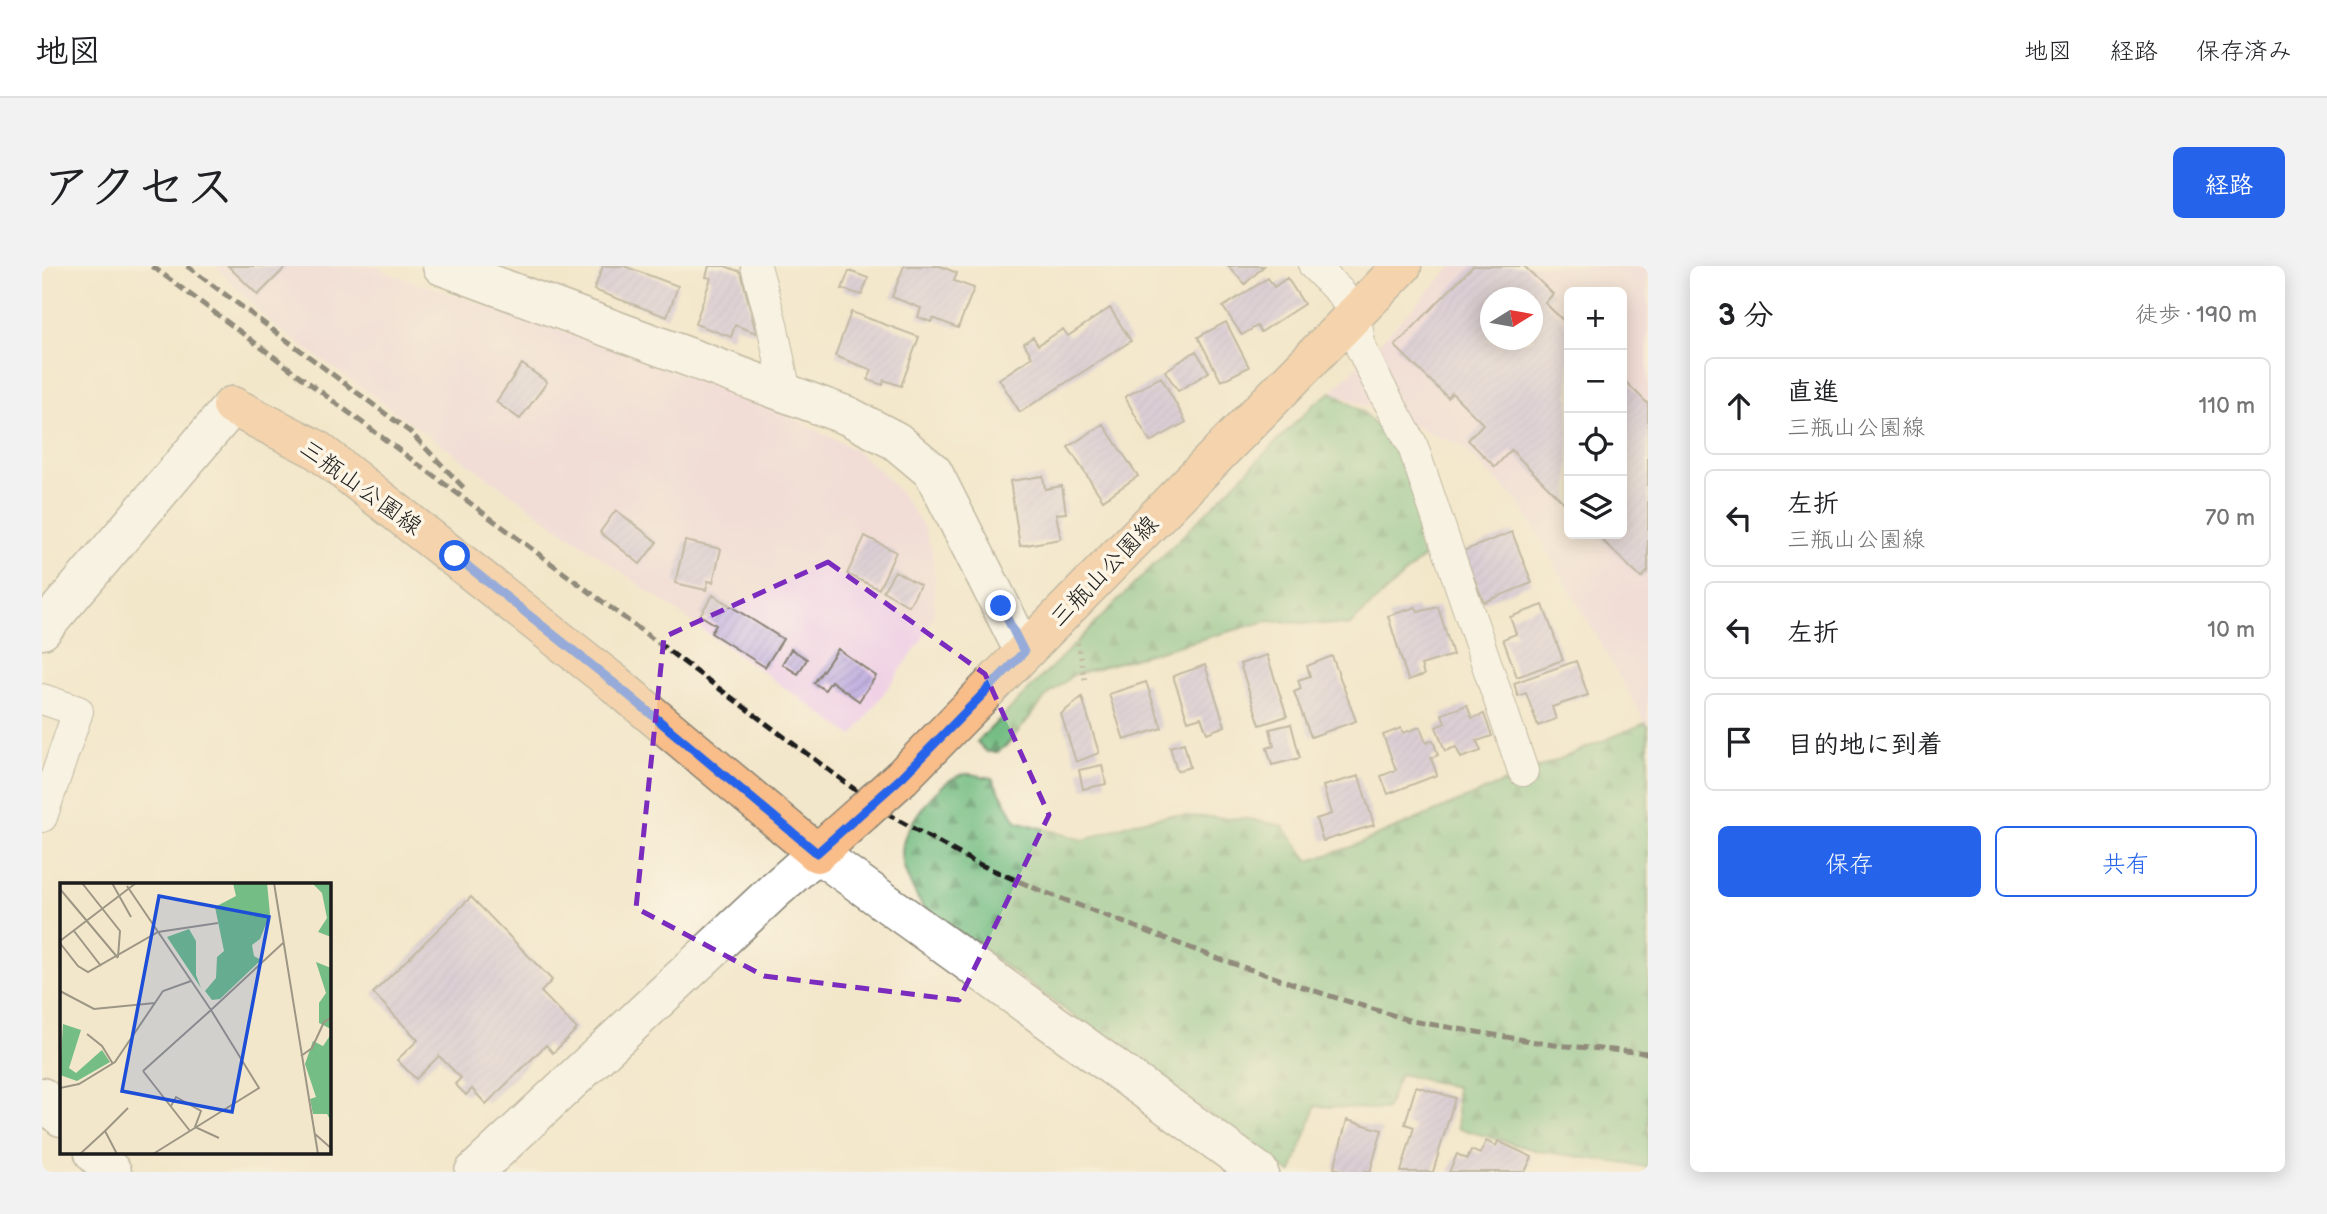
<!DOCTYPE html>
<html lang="ja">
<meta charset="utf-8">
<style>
body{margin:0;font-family:"Balsamiq Sans","Klee One",sans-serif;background:#f2f2f2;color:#202124}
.controls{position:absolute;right:21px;top:21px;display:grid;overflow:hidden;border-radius:10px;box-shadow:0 4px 18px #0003}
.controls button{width:63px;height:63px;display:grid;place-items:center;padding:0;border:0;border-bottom:2px solid #e0e0e0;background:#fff;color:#202124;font:35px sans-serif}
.compass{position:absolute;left:1438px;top:21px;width:63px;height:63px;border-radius:50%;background:#fff;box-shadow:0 4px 18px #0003;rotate:79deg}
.stop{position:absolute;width:21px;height:21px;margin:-16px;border:5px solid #2563eb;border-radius:50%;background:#fff}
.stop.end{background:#2563eb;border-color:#fff;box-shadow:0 2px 7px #0008}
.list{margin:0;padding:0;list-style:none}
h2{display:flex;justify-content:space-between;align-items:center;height:91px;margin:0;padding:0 28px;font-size:30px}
h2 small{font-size:23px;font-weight:400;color:#757577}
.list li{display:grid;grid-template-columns:46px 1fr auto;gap:21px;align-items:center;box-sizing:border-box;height:98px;margin:0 14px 14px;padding:0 14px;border:2px solid #e0e0e0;border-radius:10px}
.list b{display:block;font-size:26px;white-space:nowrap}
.list p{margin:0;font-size:23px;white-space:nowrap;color:#757577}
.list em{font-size:23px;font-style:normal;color:#757577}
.actions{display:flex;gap:14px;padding:21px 28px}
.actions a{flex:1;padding:16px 0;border:2px solid #2563eb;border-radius:10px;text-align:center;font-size:24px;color:#2563eb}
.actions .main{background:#2563eb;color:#fff}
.icon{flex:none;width:38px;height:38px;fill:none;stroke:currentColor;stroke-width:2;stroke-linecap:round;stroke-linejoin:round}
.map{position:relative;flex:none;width:1606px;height:906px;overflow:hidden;border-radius:10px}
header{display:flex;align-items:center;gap:42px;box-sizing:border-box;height:98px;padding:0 35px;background:#fff;border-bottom:2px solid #e0e0e0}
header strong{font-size:33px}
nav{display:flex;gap:38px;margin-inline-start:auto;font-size:24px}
.intro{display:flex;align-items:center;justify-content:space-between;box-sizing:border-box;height:168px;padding:0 42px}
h1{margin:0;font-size:49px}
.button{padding:18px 32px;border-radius:10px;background:#2563eb;color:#fff;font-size:24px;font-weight:700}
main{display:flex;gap:42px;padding:0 42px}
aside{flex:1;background:#fff;border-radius:10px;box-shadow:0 4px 18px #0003}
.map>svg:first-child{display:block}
.built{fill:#efd0e5;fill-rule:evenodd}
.forest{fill:url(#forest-firs);stroke:#486c50;stroke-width:2}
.building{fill:url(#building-hatch);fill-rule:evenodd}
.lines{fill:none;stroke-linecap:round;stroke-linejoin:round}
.minor-casing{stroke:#888274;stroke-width:32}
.tertiary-casing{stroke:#888274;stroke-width:41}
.primary-casing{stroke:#888274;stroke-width:41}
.path{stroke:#888274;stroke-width:4.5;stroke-dasharray:2 5;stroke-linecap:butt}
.minor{stroke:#fff;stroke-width:30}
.tertiary{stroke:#fff;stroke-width:38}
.primary{stroke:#f8bd89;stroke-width:38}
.rail{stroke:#1c1c1c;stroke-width:5;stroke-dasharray:10 5;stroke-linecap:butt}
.primary-bridge-casing{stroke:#888274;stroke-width:41;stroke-linecap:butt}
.primary-bridge{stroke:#f8bd89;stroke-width:38}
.route{stroke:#2563eb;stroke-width:9}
.marked{fill:none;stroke:#7b2cbf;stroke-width:5;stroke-dasharray:14 9;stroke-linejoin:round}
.labels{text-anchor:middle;stroke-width:7;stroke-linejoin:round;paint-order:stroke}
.street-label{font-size:24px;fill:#1c1c1c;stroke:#fcf5e5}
.inset-road{fill:none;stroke:#9d9685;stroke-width:2}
.view{fill:#1d4ed8;fill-opacity:0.15;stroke:#1d4ed8;stroke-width:3.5}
.inset-edge{fill:none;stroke:#1c1c1c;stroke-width:3.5}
</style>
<header>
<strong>地図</strong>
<nav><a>地図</a><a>経路</a><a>保存済み</a></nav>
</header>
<div class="intro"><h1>アクセス</h1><a class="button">経路</a></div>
<main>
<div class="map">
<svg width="1606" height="906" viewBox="0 0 1606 906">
<defs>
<pattern id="forest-firs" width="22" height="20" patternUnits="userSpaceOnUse" patternTransform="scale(1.75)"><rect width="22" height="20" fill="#74bd84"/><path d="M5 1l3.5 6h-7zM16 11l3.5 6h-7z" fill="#5e996b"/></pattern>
<pattern id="building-hatch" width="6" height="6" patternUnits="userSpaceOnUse" patternTransform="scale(1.75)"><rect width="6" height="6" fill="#beade1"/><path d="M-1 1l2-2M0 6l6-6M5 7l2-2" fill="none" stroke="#a394c0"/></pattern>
</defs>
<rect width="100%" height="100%" fill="#fcf5e5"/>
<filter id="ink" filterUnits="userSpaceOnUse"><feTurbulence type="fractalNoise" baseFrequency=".0143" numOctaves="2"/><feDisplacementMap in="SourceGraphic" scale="14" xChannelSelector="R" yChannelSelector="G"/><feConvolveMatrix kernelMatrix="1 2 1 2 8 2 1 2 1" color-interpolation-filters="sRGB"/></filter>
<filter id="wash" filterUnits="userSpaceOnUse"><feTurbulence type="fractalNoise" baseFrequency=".00686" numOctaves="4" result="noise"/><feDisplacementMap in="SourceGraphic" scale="28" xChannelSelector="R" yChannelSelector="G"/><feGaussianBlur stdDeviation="1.57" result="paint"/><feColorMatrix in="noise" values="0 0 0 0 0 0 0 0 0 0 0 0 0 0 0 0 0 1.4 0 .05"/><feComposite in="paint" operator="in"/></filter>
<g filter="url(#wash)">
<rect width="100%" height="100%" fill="#f3e7cb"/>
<path class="built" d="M173 0H335L346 7 513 62 729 141 813 184 840 207 859 228 881 260 890 283 893 311 892 349 880 374 811 470 231 59Z
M1411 0H1606V461L1477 236 1419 180 1290 126ZM1527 26H1580V268H1527ZM1448 32H1490V74H1448Z"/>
<path class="forest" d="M1290 126 1321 146 1354 181 1391 282 1307 360 1225 355 1031 409 1004 431 966 478 956 486H945L935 476 1273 137Z
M1603 457 1606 461V901L1496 885 1416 862 1414 821 1358 808 1344 844 1274 840 1250 906H1247L881 641C870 623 855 597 862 574 867 554 902 510 923 508 931 507 942 511 950 512L974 555 1042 574 1089 557 1127 549 1208 553 1241 560 1267 595 1309 581Z"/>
<g id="blocks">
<path class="building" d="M186 0H245L216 29Z
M561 0H582L636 20 625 51 552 24Z
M667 0H683L699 6 714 67 693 59 689 71 653 58 669 12 664 11Z
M862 0H898L915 7 912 15 932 22 916 62 891 52 889 56 876 51 879 42 850 31Z
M1186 0H1222L1203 18Z
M1431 0H1482L1511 28 1503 37 1527 60V242L1469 184 1453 201 1426 174 1441 158 1410 127 1406 132 1353 80ZM1448 32H1490V74H1448Z
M807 5 826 12 820 29 800 23Z
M1226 12 1232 21 1245 12 1262 38 1219 66 1215 60 1200 69 1181 41Z
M1068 42 1089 75 978 146 957 113 990 91 982 77 991 71 996 79 1021 63 1026 70Z
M809 46 877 71 859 120 842 114 841 119 826 114 830 104 793 90Z
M1184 56 1207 101 1179 115 1156 71Z
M1154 85 1167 106 1136 125 1123 105Z
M480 98 505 116 478 153 454 136Z
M1119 111 1144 156 1108 176 1083 131Z
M1580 112 1606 138V305L1599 312 1554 268H1580Z
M1061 158 1096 210 1061 234 1026 181Z
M1001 210 1003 223 1020 220 1024 247 1014 248 1019 273 978 280 968 215Z
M574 244 615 276 598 298 558 266Z
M1470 266 1490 317 1442 336 1421 285Z
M823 270 854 286 837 323 805 308Z
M643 275 679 283 671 316 666 315 664 324 633 317Z
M853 305 878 319 867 340 841 325Z
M671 329 741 373 723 401 669 367 674 359 658 349Z
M1501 339 1521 394 1475 411 1461 373 1474 368 1468 351Z
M1374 341 1376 346 1396 341 1411 389 1379 399 1382 409 1366 414 1346 350Z
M749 383 765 393 756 408 740 398Z
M796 383 834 410 817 435 789 415 783 424 772 417Z
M1225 389 1245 450 1218 459 1198 398Z
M1290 390 1314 455 1269 471 1252 426 1259 423 1256 414 1268 410 1265 400Z
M1534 395 1546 429 1510 441 1514 453 1496 460 1484 427 1476 430 1472 417Z
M1163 399 1183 460 1165 467 1159 451 1146 455 1131 410Z
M1104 416 1120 462 1082 474 1067 428Z
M1040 431 1057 487 1034 496 1019 448Z
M1425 439 1430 452 1442 448 1450 470 1435 475 1439 485 1419 492 1414 481 1403 485 1394 461 1403 457 1400 448Z
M1249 458 1258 492 1230 499 1225 482 1232 480 1228 463Z
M1378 461 1384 477 1391 474 1396 489 1389 492 1395 509 1346 528 1339 510 1354 504 1341 469 1359 462 1361 467Z
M1142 477 1148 501 1135 505 1128 481Z
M1060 499 1064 518 1041 523 1037 504Z
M1317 510 1332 559 1281 575 1274 553 1289 548 1281 520Z
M429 631 510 714 499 726 535 763 511 787 504 779 444 838 430 823 424 829 413 818 419 812 397 790 374 813 355 794 376 774 331 727Z
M1374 820 1413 832 1391 906H1359L1372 861 1363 858Z
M1305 854 1340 864 1328 906H1307L1292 902Z
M1444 875 1454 880 1456 875 1490 891 1483 906H1407L1415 888 1425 893 1429 884 1438 888Z"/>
</g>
</g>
<g filter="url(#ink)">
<use href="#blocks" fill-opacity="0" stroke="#888274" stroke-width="2"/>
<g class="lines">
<defs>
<path id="minor" d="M714 0 730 58 744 127
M1272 0 1297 25 1313 47 1319 82 1333 111 1370 178 1481 505
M0 433 36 445 0 551"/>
<path id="tertiary" d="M400 0 806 150 854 175 891 206 982 386
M0 364 190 140
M0 831 19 851
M52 887 70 906
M432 906 733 624 775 587 1217 906"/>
<path id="primary" d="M190 140 274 183 572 417 775 587 820 547
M860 511 1360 0"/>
</defs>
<use href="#minor" class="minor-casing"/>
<use href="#tertiary" class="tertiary-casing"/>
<use href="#primary" class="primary-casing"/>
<path class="path" d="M1036 377 1043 415"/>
<use href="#minor" class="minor"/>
<use href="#tertiary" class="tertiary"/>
<use href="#primary" class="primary"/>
<path class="rail" d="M110 0 847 549 932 596 997 624 1177 693 1285 729 1370 755 1512 779 1606 787
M145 0 368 166 424 224"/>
<defs>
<path id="primary-bridge" d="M820 547 860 511"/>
</defs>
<use href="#primary-bridge" class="primary-bridge-casing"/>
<use href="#primary-bridge" class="primary-bridge"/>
</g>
</g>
<g class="lines" filter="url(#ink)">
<path class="route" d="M413 290 572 417 775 587 860 511 982 386 959 340"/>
</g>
<path d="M0 0H1606V906H0ZM786 296 943 408 1007 549 917 734 722 710 594 642 622 371Z" fill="#f3e7cb" fill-opacity=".55" fill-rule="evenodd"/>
<path class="marked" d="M786 296 943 408 1007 549 917 734 722 710 594 642 622 371Z"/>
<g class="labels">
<g class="street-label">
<text transform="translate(319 221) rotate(36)" y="8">三瓶山公園線</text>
<text transform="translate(1062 305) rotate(-46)" y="8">三瓶山公園線</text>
</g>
</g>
<g transform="translate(18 617)">
<rect width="271" height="271" fill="#f3e7cb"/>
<path d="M173 0H207L210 31 200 56 192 62 194 73 201 77 160 116 152 117 145 108 156 95 157 74 164 68 155 24 176 13ZM252 0H271V54L258 49 267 35 262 10ZM129 46 136 58V92L141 105 107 54ZM256 79 271 85V146L259 140V120L266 110ZM3 141 21 147 9 185 16 190 42 167 50 179 17 198 0 192ZM271 151V238L267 231H253L250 216 256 214 245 181 253 158 263 163Z" fill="#74bd84"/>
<path class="inset-road" d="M22 0 60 48 58 74M52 0 71 34M214 0 258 271M67 3 151 127 83 188M0 6 58 75M14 48 41 83M0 58 76 0M0 60 18 83 28 89 98 49 158 40M0 108 34 126 95 120M27 151 42 163 53 181M241 173 252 165 264 139 272 134M83 188 130 248M0 205 19 201 55 179 103 108 131 98M111 223 116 214 141 228 135 244 159 255M255 251 272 266M20 271 45 248M57 271 45 248 68 225M93 271 199 205 151 127 223 60"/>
<path class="view" d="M99 13 209 34 172 229 62 208Z"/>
<rect width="271" height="271" class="inset-edge"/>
</g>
</svg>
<div class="controls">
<button>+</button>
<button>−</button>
<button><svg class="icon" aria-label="locate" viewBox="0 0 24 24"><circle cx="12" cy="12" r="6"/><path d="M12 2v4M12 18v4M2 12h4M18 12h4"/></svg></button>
<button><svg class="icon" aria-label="layers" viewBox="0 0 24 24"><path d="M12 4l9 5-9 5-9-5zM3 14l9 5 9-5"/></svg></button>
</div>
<svg class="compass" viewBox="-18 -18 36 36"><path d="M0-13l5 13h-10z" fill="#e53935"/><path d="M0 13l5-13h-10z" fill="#757577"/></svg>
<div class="stop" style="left:413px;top:290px"></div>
<div class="stop end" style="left:959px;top:340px"></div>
</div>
<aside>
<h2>3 分<small>徒歩 · 190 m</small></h2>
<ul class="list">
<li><svg class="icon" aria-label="ahead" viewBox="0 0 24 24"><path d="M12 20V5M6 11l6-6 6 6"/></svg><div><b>直進</b><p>三瓶山公園線</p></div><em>110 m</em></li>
<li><svg class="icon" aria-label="left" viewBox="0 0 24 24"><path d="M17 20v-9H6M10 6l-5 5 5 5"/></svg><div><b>左折</b><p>三瓶山公園線</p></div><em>70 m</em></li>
<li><svg class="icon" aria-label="left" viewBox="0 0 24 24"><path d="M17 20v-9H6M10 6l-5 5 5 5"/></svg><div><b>左折</b></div><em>10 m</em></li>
<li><svg class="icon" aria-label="arrive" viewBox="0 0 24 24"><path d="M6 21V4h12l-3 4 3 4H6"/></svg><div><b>目的地に到着</b></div></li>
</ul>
<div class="actions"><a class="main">保存</a><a>共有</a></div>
</aside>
</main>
